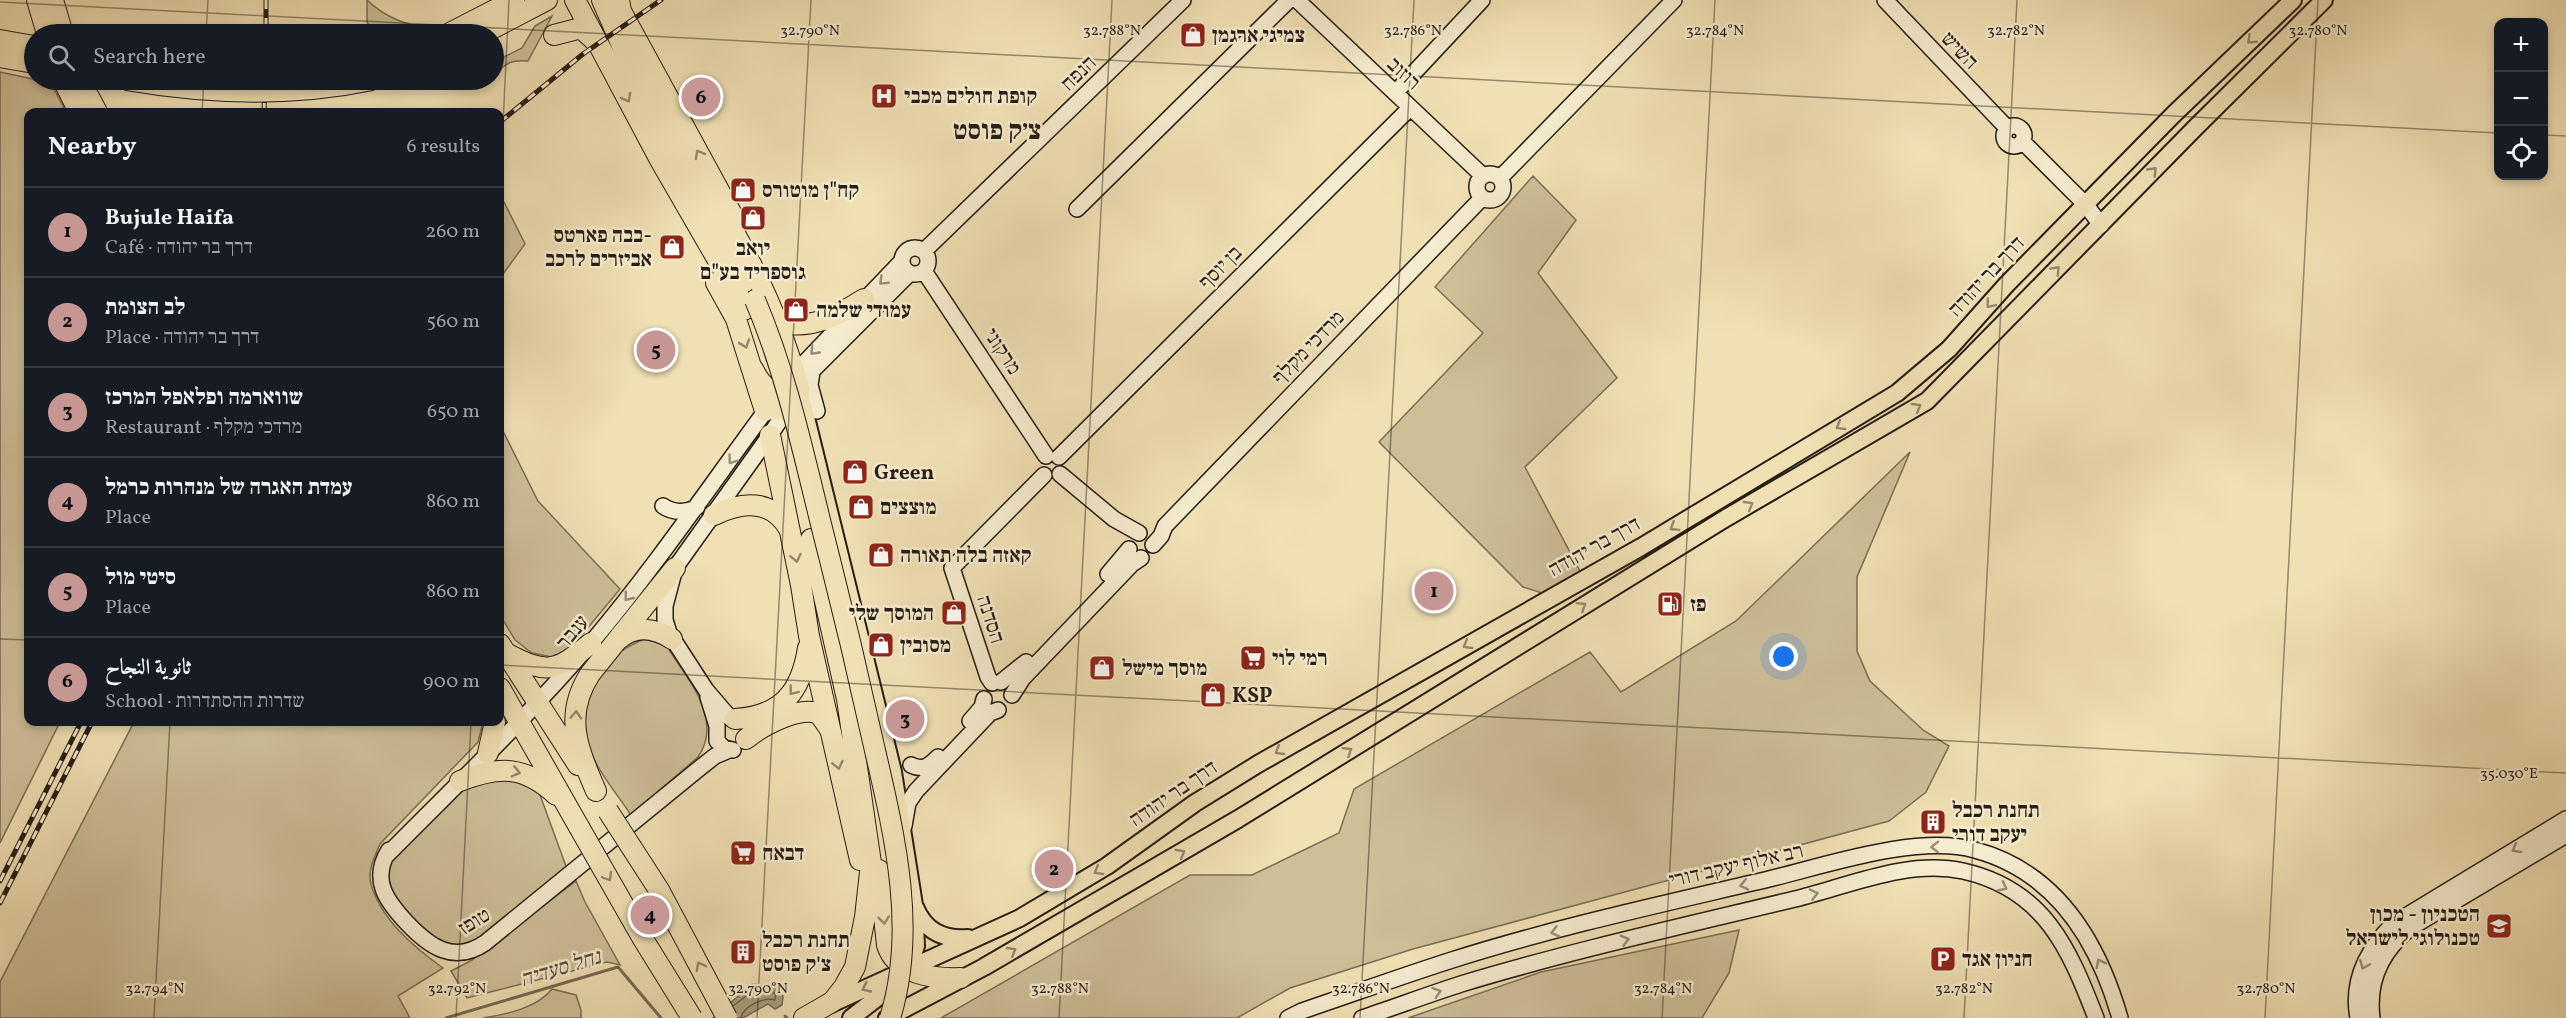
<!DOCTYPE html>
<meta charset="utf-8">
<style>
body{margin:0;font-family:Vollkorn,Amiri,"Frank Ruhl Libre",serif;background:#20242c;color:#f1f3f6}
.controls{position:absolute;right:18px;top:18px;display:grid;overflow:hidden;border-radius:12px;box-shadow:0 3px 9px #0003}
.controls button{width:54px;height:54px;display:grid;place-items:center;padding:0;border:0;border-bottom:2px solid #363941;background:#171b24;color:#f1f3f6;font:30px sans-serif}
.you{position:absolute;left:1784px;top:657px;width:21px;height:21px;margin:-15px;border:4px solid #fff;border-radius:50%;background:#1a73e8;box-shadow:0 0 0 9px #1a73e833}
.badge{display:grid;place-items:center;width:39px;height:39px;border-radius:50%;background:#c59692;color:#111;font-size:20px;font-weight:700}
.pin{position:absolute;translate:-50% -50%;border:3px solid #fff;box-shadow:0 2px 6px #0006}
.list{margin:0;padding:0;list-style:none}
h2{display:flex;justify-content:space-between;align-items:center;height:78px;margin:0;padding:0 24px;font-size:26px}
h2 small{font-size:20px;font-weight:400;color:#9ea1a6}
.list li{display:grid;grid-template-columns:39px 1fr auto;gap:18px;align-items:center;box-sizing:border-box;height:90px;padding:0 24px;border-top:2px solid #363941}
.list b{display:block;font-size:22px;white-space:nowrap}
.list p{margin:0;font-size:20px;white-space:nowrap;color:#9ea1a6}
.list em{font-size:20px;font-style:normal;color:#9ea1a6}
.icon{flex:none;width:33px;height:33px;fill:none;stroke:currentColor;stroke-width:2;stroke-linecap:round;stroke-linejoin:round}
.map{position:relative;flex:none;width:2566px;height:1018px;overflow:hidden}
.search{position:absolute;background:#171b24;box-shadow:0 3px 9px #0003;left:24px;top:24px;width:480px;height:66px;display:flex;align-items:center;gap:15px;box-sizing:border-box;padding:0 21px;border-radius:33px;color:#9ea1a6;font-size:22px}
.panel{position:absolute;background:#171b24;box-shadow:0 3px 9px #0003;left:24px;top:108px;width:480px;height:618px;border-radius:12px}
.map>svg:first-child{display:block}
.green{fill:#cebf99;stroke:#7a6e56;stroke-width:1.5}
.water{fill:#ab9e7e;stroke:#766a54;stroke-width:1.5}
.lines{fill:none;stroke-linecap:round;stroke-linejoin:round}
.shore{stroke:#685e49;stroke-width:1.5}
.stream{stroke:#766a54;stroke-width:3}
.secondary-casing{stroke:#261d14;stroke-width:18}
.primary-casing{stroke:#261d14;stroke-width:20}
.highway-casing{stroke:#261d14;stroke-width:22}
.secondary{stroke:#f5ebce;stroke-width:15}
.primary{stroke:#f0e0b4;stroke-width:16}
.highway{stroke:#f0e0b4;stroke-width:20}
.rail-casing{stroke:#261d14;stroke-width:5}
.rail{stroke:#f5ebce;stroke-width:3;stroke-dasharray:9;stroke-linecap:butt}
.highway-bridge-casing{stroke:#261d14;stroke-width:22;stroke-linecap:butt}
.highway-bridge{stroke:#f0e0b4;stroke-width:20}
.oneway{stroke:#95886c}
.oneway2{stroke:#988e7a}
.ticks{fill:none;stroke:#261d14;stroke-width:1.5;stroke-opacity:0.45}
.labels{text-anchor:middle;stroke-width:5;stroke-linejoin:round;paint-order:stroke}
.poi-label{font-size:21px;font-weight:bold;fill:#261d14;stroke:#f5ebce;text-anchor:start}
.street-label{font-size:21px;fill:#261d14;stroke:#f5ebce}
.water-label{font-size:22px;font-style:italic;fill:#5b513e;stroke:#f5ebce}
.district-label{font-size:27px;font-weight:bold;fill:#261d14;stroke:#f5ebce}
.ticks-label{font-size:15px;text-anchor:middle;fill:#261d14;stroke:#f5ebce;stroke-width:5;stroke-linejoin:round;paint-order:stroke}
</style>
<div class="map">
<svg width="2566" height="1018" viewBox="0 0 2566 1018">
<rect width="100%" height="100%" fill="#f0e0b4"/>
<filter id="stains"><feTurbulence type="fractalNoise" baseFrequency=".00333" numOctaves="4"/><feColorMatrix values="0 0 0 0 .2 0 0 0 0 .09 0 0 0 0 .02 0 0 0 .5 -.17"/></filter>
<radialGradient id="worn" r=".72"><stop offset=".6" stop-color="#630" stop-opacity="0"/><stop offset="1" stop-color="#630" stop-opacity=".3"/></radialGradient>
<path class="green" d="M367 0C386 18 406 25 432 29L415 34H374L367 22Z
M552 16 528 61C513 60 506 62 496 74H494V62L522 48 535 26Z
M0 72 51 83 66 112H28V722H60L0 843Z
M1533 176 1576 220 1538 273 1617 378 1525 467 1582 575 1545 594 1523 587 1379 442 1483 333 1435 287Z
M500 194 525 244 500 278Z
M500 425 538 501 620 589 567 653 552 657 532 653 515 640 500 615Z
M1910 452 1857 577V651L1870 681 1923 730 1949 746 1926 792 1889 821 1413 949 1290 988 1237 1018H941L1190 875H1252L1339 833 1354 789 1590 652 1621 692 1736 621Z
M644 639 661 643 668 648C688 680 724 719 698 757L631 815C617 794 598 772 589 748 578 720 589 678 612 658 621 650 633 644 644 639Z
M134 722H483L478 742 380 844C375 856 367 871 371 884 381 920 415 948 443 968L398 996 410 1018H0V982Z
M506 779 530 786 540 795 567 869 481 939 463 947 436 941 399 906 387 882 390 859 464 785Z
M576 881 585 902 620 965 607 962 467 998 451 971 472 960Z
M1739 930 1729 973 1702 1018H1408L1541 972Z
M552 989 576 995 581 1010V1018H483C507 1014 537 1008 552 989Z"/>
<path class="water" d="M752 984 777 987 783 996 782 1005 775 1009 768 1004 743 1018H713Z"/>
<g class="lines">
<path class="shore" d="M733 1006 754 990 772 992 776 994 775 1000C764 997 743 1006 741 1018"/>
<path class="stream" d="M785 1016 787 1018
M446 1018 618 967 661 1018"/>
<defs>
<path id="secondary" d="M1297 0 1483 176
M1885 0 2007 128
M1395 93 1482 0
M2004 136a10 10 0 1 1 20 0a10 10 0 1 1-20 0Z
M2023 142 2086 205 2101 225
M1477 187a13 13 0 1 1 26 0a13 13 0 1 1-26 0Z
M1500 178 1674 0
M1077 209 1289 0
M902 261a13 13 0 1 1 26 0a13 13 0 1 1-26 0Z
M924 251 1183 0
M924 271 1046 456
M812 372 810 385 817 411
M790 378 902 261
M1059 457 1410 108
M1060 474 1114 519 1139 533
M663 506C673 513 687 513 697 507
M1153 545 1161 536 1165 526 1482 198
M1108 574 1129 549
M1001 682 1026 662
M992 683 988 677 952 568 1044 475
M1012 695 1023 678 1132 564 1141 558
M708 697 717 726V741L724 748 733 750
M730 718 706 690 669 633 665 620V606L675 568 770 435 813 370 910 273
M970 721 982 707 984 699
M911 765C923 771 929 766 938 757
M904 826 908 803 916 791 990 713 998 710
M389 850C370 880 387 902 408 924 430 947 454 964 485 943L701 767 715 756 729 750
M385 857C454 787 527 718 591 643 656 566 712 483 772 402
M1288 1018 1302 1011C1352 994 1402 976 1452 960 1556 927 1663 904 1769 879 1827 865 1917 834 1975 850 2057 872 2098 941 2120 1018
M1362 1018C1395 1007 1427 995 1461 984 1570 951 1683 926 1795 899 1848 886 1907 859 1963 871 2044 889 2069 948 2096 1018
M2358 1018C2351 981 2367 950 2393 924L2566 819
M2372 1018C2367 980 2382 951 2410 928L2566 835"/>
<path id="primary" d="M799 389 893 772 914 905 916 946 910 964 890 988 851 1018
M765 411H791L802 419
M915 907C925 931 943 940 968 938
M831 1004 1020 918 1107 866 1195 803 1258 764 1641 547 1897 393 1949 349 2007 284 2174 114 2293 0
M887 1018 984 967 1238 819 1726 518 1927 401 2196 127 2324 0"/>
<path id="highway" d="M37 0 47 34
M53 0 63 34
M575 0 660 160 746 309
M602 0 627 57 745 282
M619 0 621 11 734 218
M448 34 514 0
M482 34 547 0
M554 35 581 28 596 42
M0 40 34 46
M0 57 34 63
M63 80 79 112
M80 80 97 112
M720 208C755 266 782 324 799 389 778 402 762 388 753 369
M716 283 736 319 765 411
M778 321C808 332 839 315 864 299
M770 435 801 585 809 636 860 860
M714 515C741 502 772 498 789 529
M619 639C635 625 655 628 672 639
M500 644 578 765
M506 653C547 675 556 672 591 643
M500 688 579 827
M735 719C782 716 801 692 808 648
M746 739C760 727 803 703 820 715L829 728
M488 753 495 722
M460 781C499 766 524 765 556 795
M596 791C578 749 563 716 590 674L675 568
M879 870 887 945C896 975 935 979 961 978
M804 1018 832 1002 844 987 855 967 865 917 871 863 847 699 811 539"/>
</defs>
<use href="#secondary" class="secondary-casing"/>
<use href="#primary" class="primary-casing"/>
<use href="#highway" class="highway-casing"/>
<use href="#secondary" class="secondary"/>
<use href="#primary" class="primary"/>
<use href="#highway" class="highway"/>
<defs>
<path id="rail" d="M266 0V34
M264 112 265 80
M500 122 583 54 661 0
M0 881 81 722
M0 903 92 722"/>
</defs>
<use href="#rail" class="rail-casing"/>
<use href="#rail" class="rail"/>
<defs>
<path id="highway-bridge" d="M126 80C207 94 291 97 372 80
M755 300C790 382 807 471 829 556 844 615 858 674 871 733 892 825 919 925 890 1018
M608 811 659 890 727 1018
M579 827 643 939 692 1018"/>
</defs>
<use href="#highway-bridge" class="highway-bridge-casing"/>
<use href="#highway-bridge" class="highway-bridge"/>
</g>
<defs><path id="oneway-chevron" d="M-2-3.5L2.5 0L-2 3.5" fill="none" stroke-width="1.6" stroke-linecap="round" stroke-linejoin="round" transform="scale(1.5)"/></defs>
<g class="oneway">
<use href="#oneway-chevron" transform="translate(2251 40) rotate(136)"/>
<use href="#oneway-chevron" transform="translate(627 98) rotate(62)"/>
<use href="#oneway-chevron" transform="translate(699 154) rotate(-119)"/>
<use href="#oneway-chevron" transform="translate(2153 171) rotate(-46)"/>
<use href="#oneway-chevron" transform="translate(2056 270) rotate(-47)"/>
<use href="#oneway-chevron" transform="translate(1990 304) rotate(130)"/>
<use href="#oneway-chevron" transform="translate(745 344) rotate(71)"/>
<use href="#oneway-chevron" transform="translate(1917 407) rotate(-31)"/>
<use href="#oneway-chevron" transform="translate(1840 426) rotate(150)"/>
<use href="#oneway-chevron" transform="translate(1749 505) rotate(-31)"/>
<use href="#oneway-chevron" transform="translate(1674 527) rotate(148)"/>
<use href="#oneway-chevron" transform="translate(796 558) rotate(78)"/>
<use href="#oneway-chevron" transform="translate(1582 606) rotate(-32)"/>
<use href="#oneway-chevron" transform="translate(1467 645) rotate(150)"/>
<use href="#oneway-chevron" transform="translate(793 691) rotate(128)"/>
<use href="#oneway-chevron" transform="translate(576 715) rotate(-87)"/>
<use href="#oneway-chevron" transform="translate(1279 751) rotate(149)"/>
<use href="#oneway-chevron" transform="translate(1348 751) rotate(-32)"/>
<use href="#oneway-chevron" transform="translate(838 765) rotate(77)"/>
<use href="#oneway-chevron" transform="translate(516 772) rotate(13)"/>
<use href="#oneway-chevron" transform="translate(1181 853) rotate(-30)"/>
<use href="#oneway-chevron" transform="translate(1098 871) rotate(149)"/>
<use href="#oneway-chevron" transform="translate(608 877) rotate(60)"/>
<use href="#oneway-chevron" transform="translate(884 920) rotate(84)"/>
<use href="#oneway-chevron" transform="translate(1012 951) rotate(-31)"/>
<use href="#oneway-chevron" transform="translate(700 966) rotate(-118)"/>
<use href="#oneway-chevron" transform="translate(866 988) rotate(155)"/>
</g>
<g class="oneway2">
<use href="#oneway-chevron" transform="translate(883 281) rotate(136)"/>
<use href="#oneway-chevron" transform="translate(814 351) rotate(134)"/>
<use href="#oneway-chevron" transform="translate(732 460) rotate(126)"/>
<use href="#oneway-chevron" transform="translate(628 597) rotate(129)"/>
<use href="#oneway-chevron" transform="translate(1935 847) rotate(180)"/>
<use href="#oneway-chevron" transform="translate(2516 849) rotate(149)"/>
<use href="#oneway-chevron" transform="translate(1744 885) rotate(167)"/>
<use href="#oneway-chevron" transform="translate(2003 887) rotate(27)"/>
<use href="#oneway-chevron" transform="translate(1814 894) rotate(-13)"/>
<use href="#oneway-chevron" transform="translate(1555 932) rotate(165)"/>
<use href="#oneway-chevron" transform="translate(1625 940) rotate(-15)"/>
<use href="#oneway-chevron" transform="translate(2100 963) rotate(-117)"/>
<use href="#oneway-chevron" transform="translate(2364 965) rotate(112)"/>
<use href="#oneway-chevron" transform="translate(1437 992) rotate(-19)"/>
</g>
<path class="ticks" d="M0 2 2498 133M206 34 208 0M202 112 204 80M2544 135 2566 136M500 186 509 0M0 639 28 640M500 665 2566 773M154 1018 170 722M456 1018 471 722M757 1018 811 0M1059 1018 1112 0M1360 1018 1414 0M1662 1018 1715 0M1964 1018 2017 0M2265 1018 2318 0"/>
<defs>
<symbol id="shop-square" viewBox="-11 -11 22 22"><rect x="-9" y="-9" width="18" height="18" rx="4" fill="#8f2418" stroke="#f5ebce"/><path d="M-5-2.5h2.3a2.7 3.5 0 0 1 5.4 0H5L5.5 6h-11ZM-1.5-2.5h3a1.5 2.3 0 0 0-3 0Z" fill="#fff"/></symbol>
<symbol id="hospital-square" viewBox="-11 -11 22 22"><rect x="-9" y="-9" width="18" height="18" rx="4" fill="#8f2418" stroke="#f5ebce"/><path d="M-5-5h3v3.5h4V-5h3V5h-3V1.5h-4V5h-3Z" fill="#fff"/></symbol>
<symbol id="fuel-square" viewBox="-11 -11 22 22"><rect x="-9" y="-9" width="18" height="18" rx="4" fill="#8f2418" stroke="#f5ebce"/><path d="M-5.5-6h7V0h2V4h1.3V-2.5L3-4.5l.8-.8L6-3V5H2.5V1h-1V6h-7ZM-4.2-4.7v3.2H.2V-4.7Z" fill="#fff"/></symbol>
<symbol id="supermarket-square" viewBox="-11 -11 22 22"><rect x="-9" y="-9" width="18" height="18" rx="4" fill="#8f2418" stroke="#f5ebce"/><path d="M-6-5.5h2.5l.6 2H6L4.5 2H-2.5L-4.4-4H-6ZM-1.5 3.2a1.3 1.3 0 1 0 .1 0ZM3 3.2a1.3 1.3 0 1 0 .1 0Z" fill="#fff"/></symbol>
<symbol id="building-square" viewBox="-11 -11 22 22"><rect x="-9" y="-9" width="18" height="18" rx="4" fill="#8f2418" stroke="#f5ebce"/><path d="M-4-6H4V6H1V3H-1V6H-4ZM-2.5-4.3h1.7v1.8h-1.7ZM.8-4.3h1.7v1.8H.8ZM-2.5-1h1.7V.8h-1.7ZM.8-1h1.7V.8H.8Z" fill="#fff"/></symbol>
<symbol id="university-square" viewBox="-11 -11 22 22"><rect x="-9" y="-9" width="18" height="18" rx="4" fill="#8f2418" stroke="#f5ebce"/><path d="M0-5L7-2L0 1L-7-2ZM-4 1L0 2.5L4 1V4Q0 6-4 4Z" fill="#fff"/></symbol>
<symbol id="parking-square" viewBox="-11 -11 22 22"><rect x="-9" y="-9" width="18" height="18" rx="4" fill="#8f2418" stroke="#f5ebce"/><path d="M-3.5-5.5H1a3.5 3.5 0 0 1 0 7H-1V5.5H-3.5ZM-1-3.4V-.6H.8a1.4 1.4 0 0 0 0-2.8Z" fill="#fff"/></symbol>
</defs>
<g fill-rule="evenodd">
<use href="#shop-square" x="1178" y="20" width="30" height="30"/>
<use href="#hospital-square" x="869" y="81" width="30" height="30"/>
<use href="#shop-square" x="728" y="175" width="30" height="30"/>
<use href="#shop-square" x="738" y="203" width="30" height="30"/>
<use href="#shop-square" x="657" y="232" width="30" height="30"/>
<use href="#shop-square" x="781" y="295" width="30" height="30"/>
<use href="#shop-square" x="840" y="457" width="30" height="30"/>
<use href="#shop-square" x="846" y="492" width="30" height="30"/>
<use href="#shop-square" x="866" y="540" width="30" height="30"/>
<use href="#fuel-square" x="1655" y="589" width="30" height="30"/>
<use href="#shop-square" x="939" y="598" width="30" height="30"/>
<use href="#shop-square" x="866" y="630" width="30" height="30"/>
<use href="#supermarket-square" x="1238" y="643" width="30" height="30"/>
<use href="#shop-square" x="1087" y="653" width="30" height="30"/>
<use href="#shop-square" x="1198" y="680" width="30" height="30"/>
<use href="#building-square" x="1918" y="807" width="30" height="30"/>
<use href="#supermarket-square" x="728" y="838" width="30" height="30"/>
<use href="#university-square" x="2484" y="911" width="30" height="30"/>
<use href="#building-square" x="728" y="937" width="30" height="30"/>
<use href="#parking-square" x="1928" y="944" width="30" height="30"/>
</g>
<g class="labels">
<g class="poi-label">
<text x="1212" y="42">צמיגי ארגמן</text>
<text x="904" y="103">קופת חולים מכבי</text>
<text x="762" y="197">קח"ן מוטורס</text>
<text x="652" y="242" text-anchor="end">בבה פארטס-<tspan x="652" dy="24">אביזרים לרכב</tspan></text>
<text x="753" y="255" text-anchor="middle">יואב<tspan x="753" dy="24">גוספריד בע"ם</tspan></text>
<text x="816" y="317">עמודי שלמה</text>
<text x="874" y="479">Green</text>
<text x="880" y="514">מוצצים</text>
<text x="900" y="562">קאזה בלה תאורה</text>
<text x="1690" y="611">פז</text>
<text x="934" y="620" text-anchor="end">המוסך שלי</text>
<text x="900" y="652">מסובין</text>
<text x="1272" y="665">רמי לוי</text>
<text x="1122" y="675">מוסך מישל</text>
<text x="1232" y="702">KSP</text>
<text x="1952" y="817">תחנת רכבל<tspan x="1952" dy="24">יעקב דורי</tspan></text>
<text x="762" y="860">דבאח</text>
<text x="2480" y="921" text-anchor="end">הטכניון - מכון<tspan x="2480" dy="24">טכנולוגי לישראל</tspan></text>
<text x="762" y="947">תחנת רכבל<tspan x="762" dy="24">צ'ק פוסט</tspan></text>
<text x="1962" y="966">חניון אגד</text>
</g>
<g class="street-label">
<text transform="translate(1960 50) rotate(46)" y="7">השיש</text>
<text transform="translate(1078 73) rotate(-44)" y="7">הנפח</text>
<text transform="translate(1404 73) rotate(43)" y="7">רוזוב</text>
<text transform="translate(1220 267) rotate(-45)" y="7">בן יוסף</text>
<text transform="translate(1986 276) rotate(-47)" y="7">דרך בר יהודה</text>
<text transform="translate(1308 347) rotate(-46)" y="7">מרדכי מקלף</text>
<text transform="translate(1003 351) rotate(57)" y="7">מרקוני</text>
<text transform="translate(1594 546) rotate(-29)" y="7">דרך בר יהודה</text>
<text transform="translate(991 619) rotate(72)" y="7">הסדנה</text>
<text transform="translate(572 632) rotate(-50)" y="7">ענבר</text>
<text transform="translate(1173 793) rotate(-34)" y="7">דרך בר יהודה</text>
<text transform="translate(1736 865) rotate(-13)" y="7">רב אלוף יעקב דורי</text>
<text transform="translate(474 921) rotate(-32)" y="7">טופז</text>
</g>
<g class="water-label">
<text transform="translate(560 967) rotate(-17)" y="8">נחל סעדיה</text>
</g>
<g class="district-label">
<text x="997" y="139">צ׳ק פוסט</text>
</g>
</g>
<g class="ticks-label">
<text x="810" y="35">32.790°N</text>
<text x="1112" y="35">32.788°N</text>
<text x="1413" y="35">32.786°N</text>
<text x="1715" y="35">32.784°N</text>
<text x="2016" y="35">32.782°N</text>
<text x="2318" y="35">32.780°N</text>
<text x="2509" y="778">35.030°E</text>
<text x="155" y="993">32.794°N</text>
<text x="457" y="993">32.792°N</text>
<text x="758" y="993">32.790°N</text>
<text x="1060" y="993">32.788°N</text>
<text x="1361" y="993">32.786°N</text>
<text x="1663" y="993">32.784°N</text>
<text x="1964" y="993">32.782°N</text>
<text x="2266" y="993">32.780°N</text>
</g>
<rect width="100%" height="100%" filter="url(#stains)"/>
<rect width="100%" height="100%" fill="url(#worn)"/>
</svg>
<div class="controls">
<button>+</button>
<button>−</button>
<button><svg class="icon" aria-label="locate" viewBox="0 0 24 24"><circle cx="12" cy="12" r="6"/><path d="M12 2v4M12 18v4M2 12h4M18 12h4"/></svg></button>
</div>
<div class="you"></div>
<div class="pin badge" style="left:1434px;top:591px">1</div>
<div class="pin badge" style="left:1054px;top:869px">2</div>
<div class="pin badge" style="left:905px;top:719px">3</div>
<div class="pin badge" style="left:650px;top:915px">4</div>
<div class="pin badge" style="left:656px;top:350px">5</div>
<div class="pin badge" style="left:701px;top:97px">6</div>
<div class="search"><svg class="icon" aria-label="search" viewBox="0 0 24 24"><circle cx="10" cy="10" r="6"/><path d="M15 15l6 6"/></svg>Search here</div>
<section class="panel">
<h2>Nearby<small>6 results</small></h2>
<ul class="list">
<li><span class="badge">1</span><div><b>Bujule Haifa</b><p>Café · דרך בר יהודה</p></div><em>260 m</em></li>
<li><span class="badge">2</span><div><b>לב הצומת</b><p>Place · דרך בר יהודה</p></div><em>560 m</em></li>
<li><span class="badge">3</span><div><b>שווארמה ופלאפל המרכז</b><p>Restaurant · מרדכי מקלף</p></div><em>650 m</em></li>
<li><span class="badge">4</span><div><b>עמדת האגרה של מנהרות כרמל</b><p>Place</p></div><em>860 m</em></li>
<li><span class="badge">5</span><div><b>סיטי מול</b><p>Place</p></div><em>860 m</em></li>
<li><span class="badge">6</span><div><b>ثانوية النجاح</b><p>School · שדרות ההסתדרות</p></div><em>900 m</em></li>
</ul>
</section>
</div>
